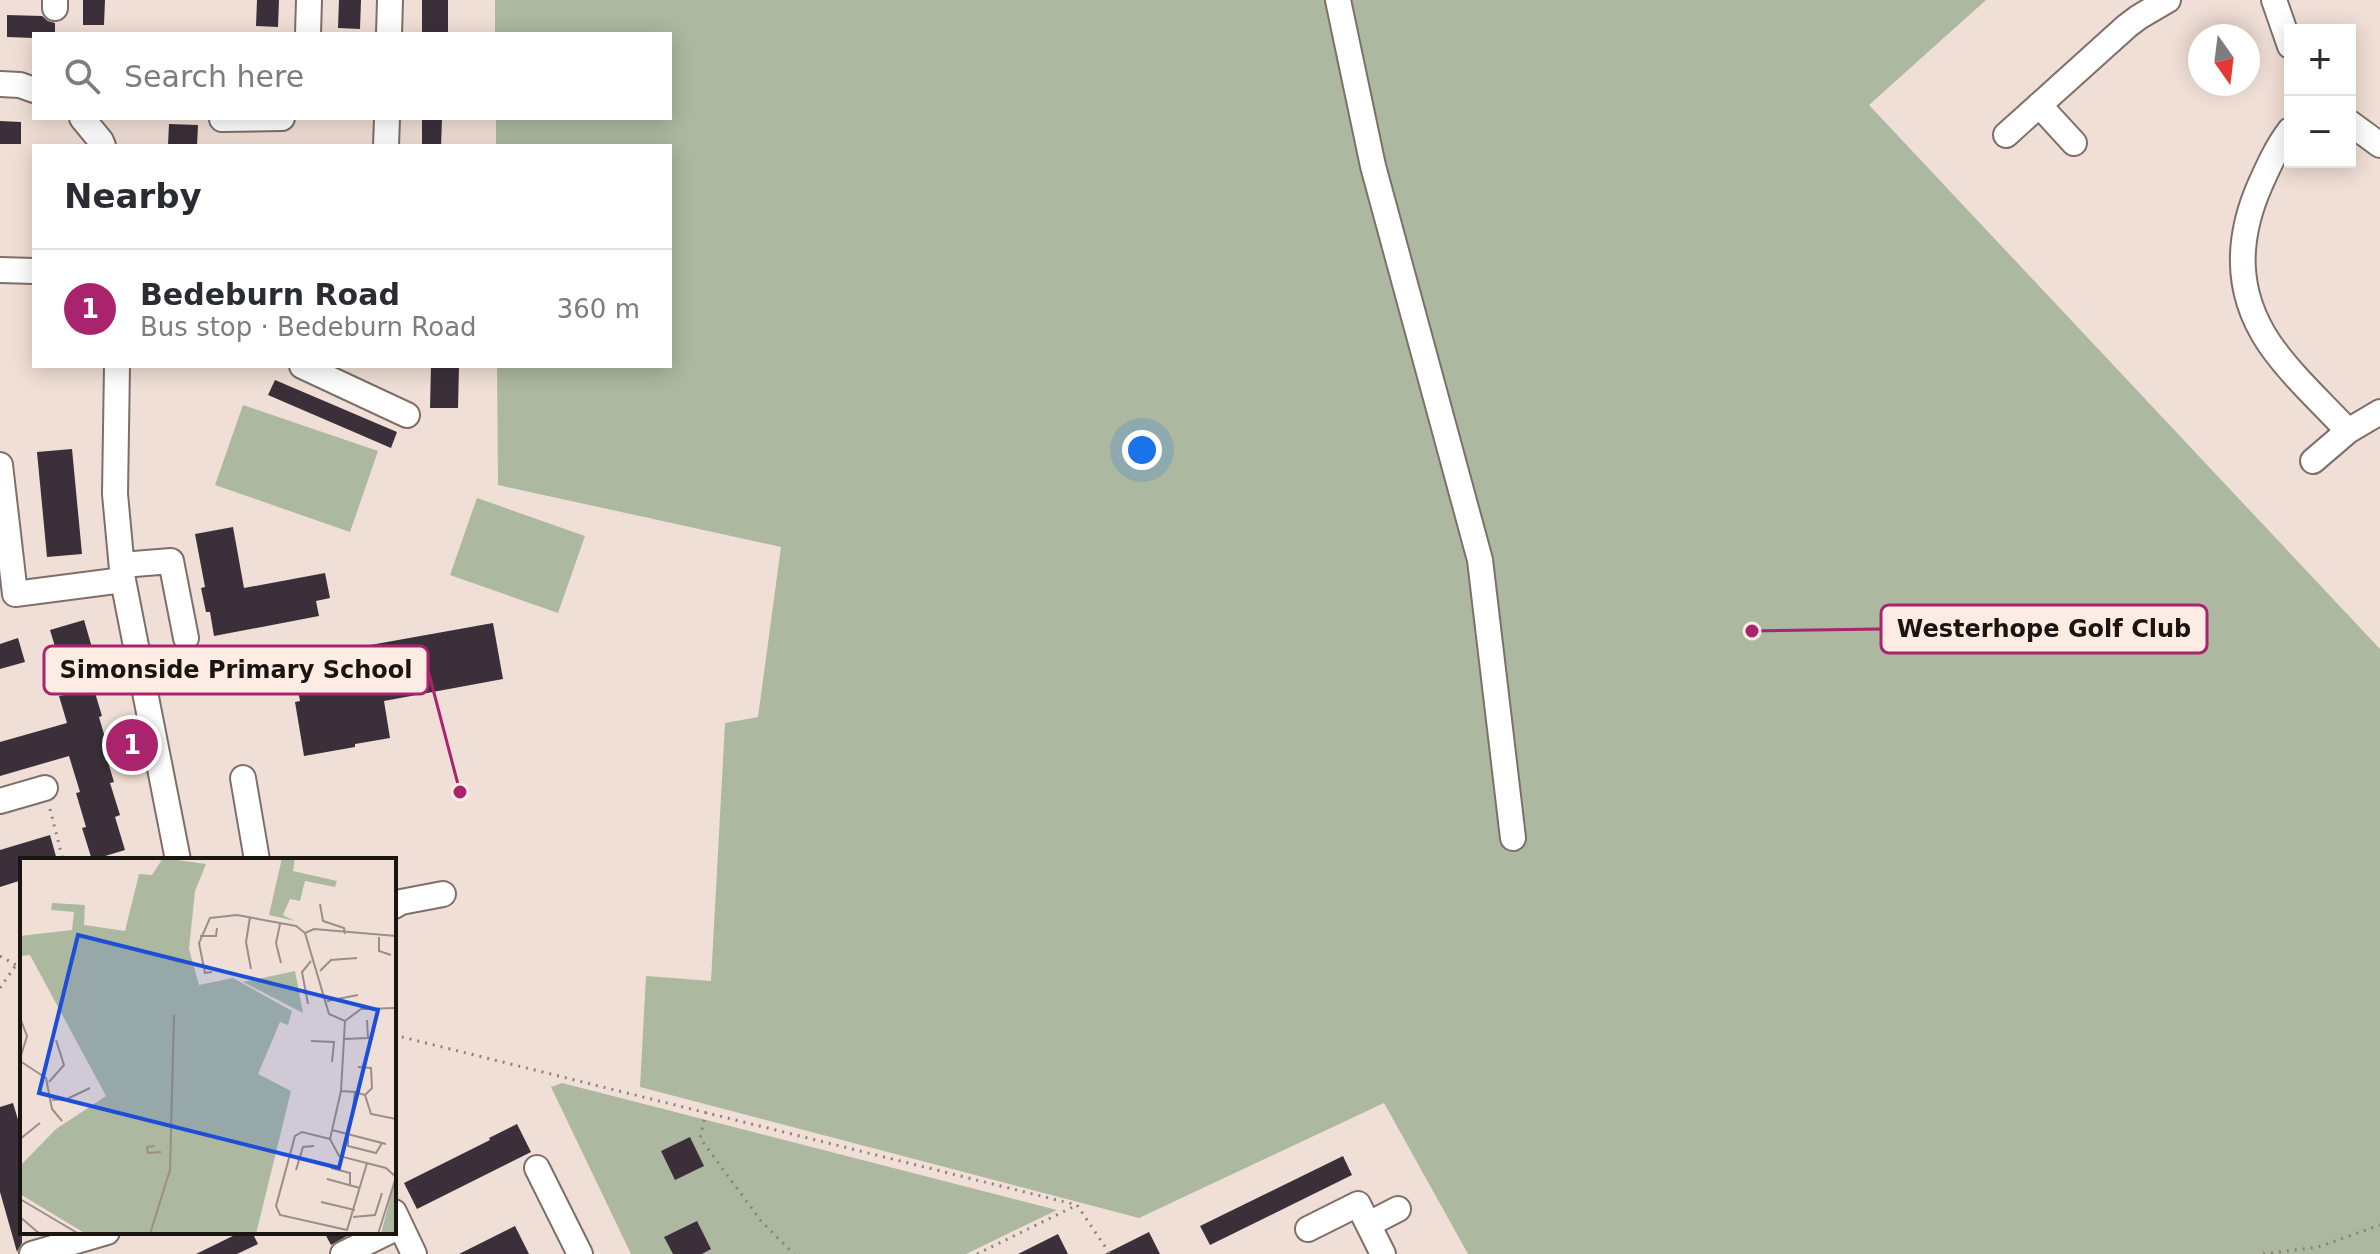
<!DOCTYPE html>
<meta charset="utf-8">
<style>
body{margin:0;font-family:"DejaVu Sans",sans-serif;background:#f7f7f7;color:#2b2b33}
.controls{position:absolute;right:24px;top:24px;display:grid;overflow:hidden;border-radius:0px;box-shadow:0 4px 20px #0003}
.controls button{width:72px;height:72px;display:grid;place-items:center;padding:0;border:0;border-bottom:2px solid #e1e1e2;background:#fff;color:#2b2b33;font:40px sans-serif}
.compass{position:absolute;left:2188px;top:24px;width:72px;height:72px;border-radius:50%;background:#fff;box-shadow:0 4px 20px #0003;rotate:166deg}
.you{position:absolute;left:1142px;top:450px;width:28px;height:28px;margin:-20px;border:6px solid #fff;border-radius:50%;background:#1a73e8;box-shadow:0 0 0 12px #1a73e833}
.badge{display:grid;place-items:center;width:52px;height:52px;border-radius:50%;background:#a9246d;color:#fff;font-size:26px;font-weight:700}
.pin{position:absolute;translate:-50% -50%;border:4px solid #fff;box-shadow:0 2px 8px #0006}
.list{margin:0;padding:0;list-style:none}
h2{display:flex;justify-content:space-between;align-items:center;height:104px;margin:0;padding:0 32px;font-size:34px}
h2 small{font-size:26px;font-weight:400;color:#7c7c81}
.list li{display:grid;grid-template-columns:52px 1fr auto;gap:24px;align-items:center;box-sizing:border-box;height:120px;padding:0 32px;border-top:2px solid #e1e1e2}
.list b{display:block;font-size:30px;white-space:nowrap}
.list p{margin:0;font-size:26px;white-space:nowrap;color:#7c7c81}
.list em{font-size:26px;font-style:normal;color:#7c7c81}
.icon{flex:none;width:44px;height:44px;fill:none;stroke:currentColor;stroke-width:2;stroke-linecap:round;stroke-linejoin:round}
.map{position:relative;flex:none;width:2380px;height:1254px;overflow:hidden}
.search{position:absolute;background:#fff;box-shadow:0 4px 20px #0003;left:32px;top:32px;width:640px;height:88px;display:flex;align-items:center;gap:20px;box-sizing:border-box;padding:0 28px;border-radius:0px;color:#7c7c81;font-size:30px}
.panel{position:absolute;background:#fff;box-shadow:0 4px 20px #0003;left:32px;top:144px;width:640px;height:224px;border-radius:0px}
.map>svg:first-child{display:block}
.green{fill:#adb8a0}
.building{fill:#3b3039}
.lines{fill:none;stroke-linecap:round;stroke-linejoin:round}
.minor-casing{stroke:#7e6f68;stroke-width:28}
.path{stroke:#8d817b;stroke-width:3;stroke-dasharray:2 6;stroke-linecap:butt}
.minor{stroke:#fff;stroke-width:24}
.inset-road{fill:none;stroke:#9b8e88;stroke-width:2}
.view{fill:#1d4ed8;fill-opacity:0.15;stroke:#1d4ed8;stroke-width:4}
.inset-edge{fill:none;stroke:#1b1512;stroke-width:4}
.leader{fill:none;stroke:#a9246d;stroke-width:3}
.callout-dot{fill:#a9246d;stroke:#fdece4;stroke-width:3}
.callout{fill:#fdece4;stroke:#a9246d;stroke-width:3}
.callout-label{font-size:24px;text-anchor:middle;font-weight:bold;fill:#1b1512}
</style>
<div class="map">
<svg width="2380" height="1254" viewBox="0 0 2380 1254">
<rect width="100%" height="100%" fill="#f0dfd6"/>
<path class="green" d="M495 0H1986L1869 105 2380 649V1254H1468L1384 1103 1139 1218 640 1087 646 976 711 981 725 723 758 717 781 547 498 485 497 366H670V146H496V118H670V34H495Z
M243 405 378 451 350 532 215 485Z
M477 498 585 536 558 613 450 575Z
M562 1083 1057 1210 966 1254H631L551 1087Z"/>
<path class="building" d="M83 0H105L104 25H83Z
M257 0H279L278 27 256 26Z
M339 0H361L360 29 338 28Z
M422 0H448V34H422Z
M7 15 42 16 48 21 55 23V34H34V38L7 37Z
M422 118H442L441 146H422Z
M0 121 21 122V144H0Z
M169 124 198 125 197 146 168 145Z
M431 366H459L458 408H430Z
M275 380 397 432 391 448 268 395Z
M72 449 82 554 47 557 37 452Z
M233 527 244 588 325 573 330 598 316 601 319 616 214 636 210 612H206L201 588 205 587 195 534Z
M84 620 93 651 88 652 98 684 93 686 102 716 99 717 108 748 104 749 114 782 110 783 120 815 115 817 125 850 92 860 82 828 86 827 76 793 80 792 69 756 0 776V742L67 723 59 696 64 695 55 664 60 663 50 630Z
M493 623 503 679 384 701 390 738 355 744V747L304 756 295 702 300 701 292 659Z
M18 638 25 662 0 669V644Z
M50 835 57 860H22V880L0 887V850Z
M13 1103 22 1133V1243L17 1252 0 1192V1107Z
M517 1124 531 1152 417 1209 404 1183 490 1140 489 1138Z
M690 1137 704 1166 675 1180 661 1151Z
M1343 1156 1352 1175 1210 1245 1200 1226Z
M697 1221 711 1249 702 1254H673L664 1237Z
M515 1226 529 1254H459Z
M241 1232H252L258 1244 237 1254H196Z
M324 1232H354L331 1245Z
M1149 1232 1160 1254H1105Z
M1058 1234 1068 1254H1018Z"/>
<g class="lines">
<defs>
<path id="minor" d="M1338 0 1373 166 1480 560 1513 838
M2274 0 2290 46
M55 8V0
M308 34 309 0
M389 34 390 0
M0 84 20 85 34 90
M2039 105 2074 143
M82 118 101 141 103 146
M222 119 282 118
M2350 123 2380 145
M2290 130C2277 147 2269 165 2260 185 2236 240 2235 292 2269 343 2291 375 2322 403 2348 431
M2006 135 2127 26 2139 17 2168 0
M386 146 387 118
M0 270 34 271
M117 366 115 494 123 580 178 860
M302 366 407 415
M2313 461 2348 431 2380 412
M0 465 15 594 123 580
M122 565 171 561 186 638
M243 778 257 860
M0 801 45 788
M394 906 401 902 443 894
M537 1168 580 1254
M394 1212 414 1254
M1369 1224 1398 1209
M1308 1229 1358 1204 1383 1254
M32 1254 107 1232
M343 1254 388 1232"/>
</defs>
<use href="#minor" class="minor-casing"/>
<path class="path" d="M50 809 63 860
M0 956 16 965
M0 988 16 965 22 961
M394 1035 1077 1205 1110 1254
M706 1112 700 1138 761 1221 794 1254
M977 1254 1077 1205
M2263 1254 2318 1247 2380 1225"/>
<use href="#minor" class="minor"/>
</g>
<g transform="translate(20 858)">
<rect width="376" height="376" fill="#f0dfd6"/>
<path d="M143 0 186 6 175 33 169 91 179 127 213 120 272 153 268 167 260 164 238 216 271 233 236 376H66L0 336V308L36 271 86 238 10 97 0 98V78L52 72 54 54 31 52 32 45 65 47 64 67 105 73 119 16 132 17ZM262 0H275L273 13 317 23 315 29 285 23 280 43 270 41 263 57 275 63 249 57ZM275 113 283 155 223 124ZM376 324V376H361L373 329Z" fill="#adb8a0"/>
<path class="inset-road" d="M300 46 303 63 324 70 325 76M230 59 226 84 231 111M260 66 256 85 261 105M180 78H196L197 70M359 79V93L371 97M300 113 311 102 337 100M192 114 185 115 179 85 190 60 217 57 276 68 285 75M307 143 338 137M288 146 282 114 291 103M0 160 7 178 0 201M325 163 309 156 285 75 294 71 376 78M324 181 348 180 347 162M291 183 314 184 312 204M0 203 26 220 32 251 42 263M338 209 351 210 352 230 345 237M29 224 44 207 36 182M321 233 335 234 332 257M335 234 345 237 351 256 376 261M32 242 47 241 70 230M312 272 366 286M328 276V288L356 295 362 285M0 281 20 265M310 281 282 274 275 278 256 348 260 357 327 372 347 305M135 288 127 289 128 295 141 294M311 310 330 315V327M276 312 283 289 294 288M376 319 366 310 319 298 310 281 321 233 325 163 341 151 376 150M307 321 340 330M0 341 59 376M301 344 335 352M0 359 20 376M333 359 355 357 362 335M130 376 150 312 154 157M358 376 376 319"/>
<path class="view" d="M58 77 358 152 319 310 19 235Z"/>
<rect width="376" height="376" class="inset-edge"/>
</g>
<path class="leader" d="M1752 631L1881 629M460 792L428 670"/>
<g class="callout-dot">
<circle cx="1752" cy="631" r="8"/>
<circle cx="460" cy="792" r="8"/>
</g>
<g class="callout">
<rect x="1881" y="605" width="326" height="48" rx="8"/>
<rect x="44" y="646" width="384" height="48" rx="8"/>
</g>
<g class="callout-label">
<text x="2044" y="637">Westerhope Golf Club</text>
<text x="236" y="678">Simonside Primary School</text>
</g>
</svg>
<div class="controls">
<button>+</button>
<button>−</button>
</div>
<svg class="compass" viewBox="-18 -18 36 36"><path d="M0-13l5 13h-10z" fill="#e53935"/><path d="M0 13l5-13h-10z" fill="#7c7c81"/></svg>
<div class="you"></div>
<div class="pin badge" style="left:132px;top:745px">1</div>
<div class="search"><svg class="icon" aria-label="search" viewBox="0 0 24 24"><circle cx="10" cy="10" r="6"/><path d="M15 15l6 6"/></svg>Search here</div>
<section class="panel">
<h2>Nearby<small></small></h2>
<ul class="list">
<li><span class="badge">1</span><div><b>Bedeburn Road</b><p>Bus stop · Bedeburn Road</p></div><em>360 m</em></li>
</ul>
</section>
</div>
